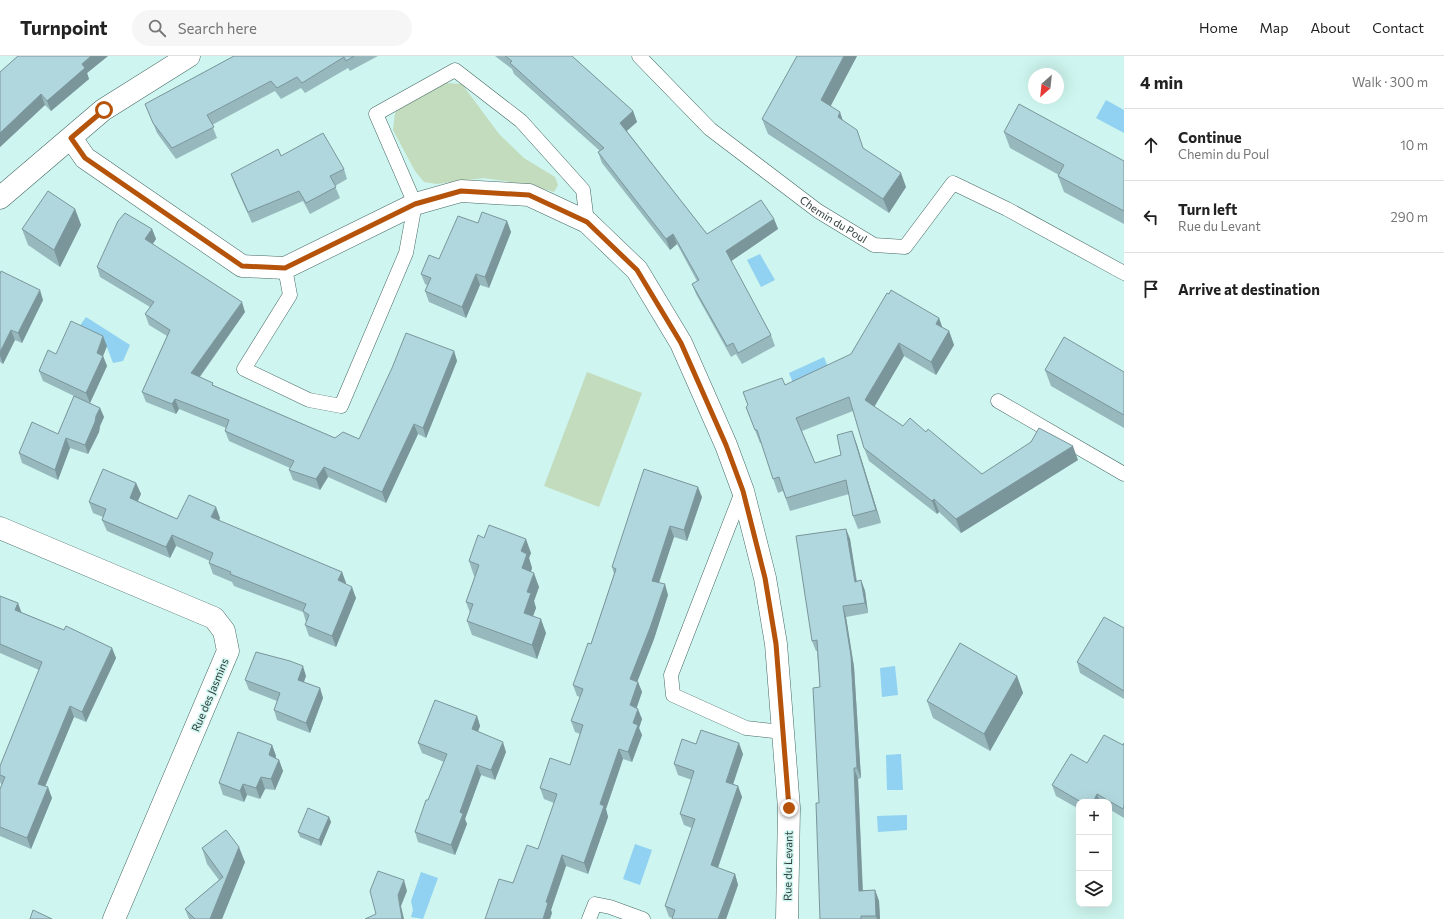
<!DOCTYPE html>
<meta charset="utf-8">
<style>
body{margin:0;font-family:Commissioner,sans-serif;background:#f6f6f6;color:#222}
.controls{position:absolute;right:12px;bottom:12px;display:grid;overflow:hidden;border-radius:8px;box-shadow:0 4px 16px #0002}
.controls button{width:36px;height:36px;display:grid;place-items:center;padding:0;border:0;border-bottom:1px solid #e0e0e0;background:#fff;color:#222;font:20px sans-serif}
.compass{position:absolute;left:1028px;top:12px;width:36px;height:36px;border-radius:50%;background:#fff;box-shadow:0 4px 16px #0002;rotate:207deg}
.stop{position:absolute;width:12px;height:12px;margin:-9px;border:3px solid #b45309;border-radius:50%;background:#fff}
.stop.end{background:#b45309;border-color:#fff;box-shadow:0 1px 4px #0008}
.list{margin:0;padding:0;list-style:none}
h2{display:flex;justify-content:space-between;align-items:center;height:52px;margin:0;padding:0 16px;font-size:17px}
h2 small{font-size:13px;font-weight:400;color:#767676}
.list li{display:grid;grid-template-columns:26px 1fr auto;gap:12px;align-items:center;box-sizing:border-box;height:72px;padding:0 16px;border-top:1px solid #e0e0e0}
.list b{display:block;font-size:15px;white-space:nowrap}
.list p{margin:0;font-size:13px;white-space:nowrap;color:#767676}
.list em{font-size:13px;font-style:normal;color:#767676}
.icon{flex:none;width:22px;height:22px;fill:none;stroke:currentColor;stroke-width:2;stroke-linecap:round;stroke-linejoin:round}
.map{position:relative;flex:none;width:1124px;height:863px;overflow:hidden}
header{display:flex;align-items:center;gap:24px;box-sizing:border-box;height:56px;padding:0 20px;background:#fff;border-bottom:1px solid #e0e0e0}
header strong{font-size:19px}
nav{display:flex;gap:22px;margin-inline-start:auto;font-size:14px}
.search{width:280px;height:36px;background:#f6f6f6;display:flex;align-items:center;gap:10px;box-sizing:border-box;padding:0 14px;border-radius:22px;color:#767676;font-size:15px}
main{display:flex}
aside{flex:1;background:#fff}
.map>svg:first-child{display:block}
.park{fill:#c2dcbd}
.water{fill:#91d1f1}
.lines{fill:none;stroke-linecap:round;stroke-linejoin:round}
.service-casing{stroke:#466965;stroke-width:15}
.minor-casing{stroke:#466965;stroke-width:23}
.service{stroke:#fff;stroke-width:14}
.minor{stroke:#fff;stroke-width:22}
.wall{fill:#97b9be}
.shaded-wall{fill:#7b969b}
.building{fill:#b0d7dd;stroke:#7b969b}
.route{stroke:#b45309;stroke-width:5}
.labels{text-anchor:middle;stroke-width:3;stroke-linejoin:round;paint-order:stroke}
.street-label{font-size:11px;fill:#2e3d3b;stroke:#cef5ef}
</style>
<header>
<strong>Turnpoint</strong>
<div class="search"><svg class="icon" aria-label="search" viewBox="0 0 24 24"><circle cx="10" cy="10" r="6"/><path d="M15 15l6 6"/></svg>Search here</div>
<nav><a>Home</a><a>Map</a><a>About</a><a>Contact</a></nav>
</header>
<main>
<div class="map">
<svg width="1124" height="863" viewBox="0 0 1124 863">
<rect width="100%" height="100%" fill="#cef5ef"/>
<path class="park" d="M446 27 462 28 499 78 524 102 555 121 558 129 554 136 530 129 484 122 437 128 424 126 415 115 393 74 395 57 402 48Z
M587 316 642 337 599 451 544 430Z"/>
<path class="water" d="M1106 44 1124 54V77L1096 62Z
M760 198 775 224 761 231 747 204Z
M86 261 130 289 123 305 113 307 105 286 79 271Z
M824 301 831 319 796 334 789 317Z
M895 610 898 639 882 641 880 612Z
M901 698 903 734H887L886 699Z
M907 759V774L878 776 877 760Z
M635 788 652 794 640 829 623 823Z
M421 816 438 822 423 863 411 861 413 854 411 845Z"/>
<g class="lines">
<defs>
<g id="service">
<path id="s1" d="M639 0 710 73 818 155 874 189 905 191 953 127 1007 153 1124 217"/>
<path d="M285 212 290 239 244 313 309 344 341 350 406 197 415 148 376 58 455 14 521 65 583 134 587 166"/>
<path d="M998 345 1124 418"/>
<path d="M742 436 671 619 673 639 746 672 782 676"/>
<path d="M589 863 595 848 610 851 643 863"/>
</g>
<path id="minor" d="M71 82 85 102 242 210 285 212 415 148 461 135 529 139 587 166 637 214 681 287 726 389 743 435 765 522 776 588 789 752 787 863
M0 142 103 54 189 0
M0 472 214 562 224 575 228 595 114 863"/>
</defs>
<use href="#service" class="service-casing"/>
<use href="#minor" class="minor-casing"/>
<use href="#service" class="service"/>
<use href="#minor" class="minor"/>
</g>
<path class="wall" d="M18 0H108L87 17 89 23 51 55 45 49 0 91V16Z
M234 0H378L350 15 348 12 305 37 301 32 281 43 275 35 212 69 217 82 176 103 157 77 145 48Z
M495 0H572L633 55 637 66 627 75 707 178 774 163 778 173 731 205 771 279 775 290 742 308 736 298 731 301 696 238 692 228 697 225 677 188 670 194 602 107 598 96 600 95 514 18 512 13Z
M857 0 830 50 843 65 863 92 906 131 889 157 768 78 762 63Z
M1004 76 1124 105V168L1064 136 1058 120 1059 119 1010 92Z
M281 100 344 113 347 123 335 130 340 142 310 158 303 145 252 167 235 129 231 118Z
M75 153 81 169 60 211 28 189 22 173Z
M507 165 511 176 489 232 480 229 466 262 429 246 425 235 427 229 425 228 421 218 439 203 478 167Z
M152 173 156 183 152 188 245 256 200 321 215 330 335 382 359 383 454 295 457 305 426 382 418 378 386 447 328 421 320 434 293 424 289 414 290 412 229 385 225 375 226 372 179 353 176 358 146 346 142 336 167 280 149 269 145 258 150 251 100 221 97 211Z
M0 218 43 244 22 287 15 284 3 308 0 306Z
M939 262 942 271 949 275 954 289 936 319 904 300 874 351 903 370 926 376 982 418 1078 404 961 477 939 456 937 458 869 405 864 392 853 355 802 375 815 407 841 399 852 375 857 389 881 467 858 473 853 460 849 438 790 455 783 435 778 437 761 387H760L746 351 748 350 743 336 785 329Z
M107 290 103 300 107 310 90 347 100 352 104 361 100 370 99 376 88 398 70 392 58 424 22 407 19 397 58 378 74 340 43 325 39 315 56 298Z
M1045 314 1124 316V372L1051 330Z
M136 427 141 438 138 445 177 463 220 462 219 465 342 516 346 527 345 528 356 542 336 591 309 580 305 569 306 566 303 556 234 530 232 526 213 518 209 507 210 505 176 490 170 502 107 475 102 464 103 461 93 457 89 446Z
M702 441 687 485 674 481 659 527 668 539 654 583 637 626H638L642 636 636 652 642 663 639 672 642 679 632 706 623 703 606 753 608 761 588 818 566 810 551 854 552 857 513 827 538 793 554 747 544 743 540 732 570 709 580 678 575 676 571 665 580 641 577 640 573 629 591 588 614 518 612 511Z
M846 473 850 483 857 525 861 524 865 535 868 557 846 561 854 611 861 722 858 723 863 834H875L879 845 880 863H820L819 747 820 631 817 595H816L812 585Z
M484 482 531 497 529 502 532 512 531 516 539 531 534 545 536 552 533 560 546 577 537 603 472 579 467 565 470 557 466 546 475 520H474L469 505Z
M0 540 18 547 21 556 64 574 112 592 116 602 86 666 74 661 45 730 52 742 31 793 0 780V733L2 729 1 728 0 726V710L39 614 0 597Z
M1124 572V643L1080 617 1077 606Z
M306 620 304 626 320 632 323 642 310 677 277 664 274 654 277 645 249 634 245 624Z
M1017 620 1023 637 990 695 933 662 927 645Z
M477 660 480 670 478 676 506 696 495 724 481 719 465 763 467 768 455 799 418 786 415 776 428 744 444 706 422 697 418 687Z
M1124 687V762L1109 753V746H1079V753L1056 740 1052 729 1087 707 1123 689Z
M696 688 743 698 733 729 738 730 742 741 718 812 735 818 738 829 726 863H672V862L669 861 665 850 692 772 684 769 680 758 692 724 678 719 674 708Z
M272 689 276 700V702L279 704 283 715 275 734 265 733 260 743 247 739 244 746 223 739 219 727Z
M329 761 331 766 321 790 300 781 298 776Z
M202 792 245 806 222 863H189L185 853 219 824 207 808Z"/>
<path class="shaded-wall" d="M91 0H108L87 17 89 23 51 55 47 45 82 8Z
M844 0H857L826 59 821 44Z
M41 38 45 49 0 91V77Z
M633 55 637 66 624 77 620 67Z
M840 56 845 71 838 61Z
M901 117 906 131 889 157 883 143Z
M75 153 81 169 60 211 54 194Z
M774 163 778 173 730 206 726 195Z
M507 165 511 176 489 232 485 221Z
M152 173 156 183 149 194 145 183Z
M673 178 677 188 670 194 666 183Z
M476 218 480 229 466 262 462 251Z
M40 234 43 244 22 287 18 277Z
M242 246 245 256 195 327 191 317Z
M939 262 944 276 936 268Z
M11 274 15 284 3 308 0 300V296Z
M949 275 954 289 936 319 931 306Z
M103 280 107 290 103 300 107 310 90 347 86 337 97 297Z
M899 287 904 300 870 358 865 344Z
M454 295 457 305 426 382 423 372Z
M175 343 179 353 176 358 172 348Z
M100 352 104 361 100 370 99 376 88 398 85 389 96 360Z
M414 368 418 378 386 447 382 436Z
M852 375 857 389 881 467 876 454Z
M66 382 70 392 58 424 55 414Z
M1073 390 1078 404 961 477 956 463Z
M324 411 328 421 320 434 316 423Z
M136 427 141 438 134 453 130 442Z
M698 431 702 441 687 485 684 474Z
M934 443 939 456 937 458 932 445Z
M216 451 220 462 215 473 211 461Z
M670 470 674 481 656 535 652 525Z
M846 473 850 483 858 536 855 526Z
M172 479 176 490 170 502 166 491Z
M526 483 531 497 529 502 532 512 527 526 522 512 521 495Z
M342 516 346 527 342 535 338 524Z
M534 517 539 531 534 545 536 552 529 571 524 557 527 536Z
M861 524 865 535 868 557 865 547Z
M665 528 668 539 654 583 634 634 630 623Z
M352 531 356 542 336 591 332 580Z
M18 547 22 558 15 554Z
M843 550 846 561 854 611 861 722 857 712Z
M541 563 546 577 537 603 532 589Z
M112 592 116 602 86 666 82 656Z
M303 610 306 620 301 633 298 624Z
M1017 620 1023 637 990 695 984 678Z
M638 626 642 636 634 660 630 649Z
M320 632 323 642 310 677 306 667Z
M70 650 74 661 42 738 38 728Z
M638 653 642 663 639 672 642 679 632 706 628 696 633 667Z
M477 660 480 670 475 683 472 673Z
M503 686 506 696 495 724 491 714Z
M739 687 743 698 730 737 726 726Z
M272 689 276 700 273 710 269 699Z
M619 693 623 703 606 753 608 761 588 818 584 807 600 748Z
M279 704 283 715 275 734 271 723Z
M477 709 481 719 465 763 467 768 455 799 451 789 460 756Z
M854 712 858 723 863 845 859 835Z
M261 721 265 733 260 743 256 732Z
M243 728 247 739 244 746 240 735Z
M738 730 742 741 715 820 711 809Z
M48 731 52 742 31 793 27 782Z
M1097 738 1100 746H1093Z
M329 761 331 766 321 790 319 784Z
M239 791 245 806 222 863H210Z
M562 799 566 810 551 854 552 857 550 863H543L546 846Z
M735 818 738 829 726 863H718Z
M404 824 407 835 401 850 404 863H402L398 839Z
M875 834 879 845 880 863H877L876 860Z"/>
<path class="building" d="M18 0H91L82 8 85 12 47 45 41 38 0 77V16Z
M234 0H354L346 5 344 1 302 27 297 21 277 32 271 25 207 59 214 71 172 92 153 67 145 48Z
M505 0H572L633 55 620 67 707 178 761 144 774 163 726 195 771 279 738 297 733 287 727 290 692 228 699 224 673 178 666 183 598 96 604 92 510 7 512 5Z
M797 0H844L821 44 840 56 838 61 857 74 863 92 901 117 883 143 762 63Z
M1019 48 1124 105V155L1058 120 1064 109 1004 76Z
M323 77 344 113 330 120 336 131 306 147 299 135 248 156 231 118 278 93 281 100Z
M48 135 75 153 54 194 22 173Z
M482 156 507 165 485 221 476 218 462 251 425 235 431 222 421 218 429 199 439 203 458 160 478 167Z
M125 157 152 173 145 183 242 246 191 317 213 327 212 329 335 382 343 376 359 383 392 312 406 277 454 295 423 372 414 368 382 436 324 411 316 423 289 414 294 405 225 375 229 364 175 343 172 348 142 336 170 274 145 258 154 246 97 211 118 165Z
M1 215 40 234 18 277 11 274 0 296V218Z
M891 234 939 262 936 268 949 275 931 306 899 287 865 344 903 370 910 362 926 376 928 373 982 418 1031 386 1039 372 1073 390 956 463 934 443 932 445 864 392 849 341 796 362 815 407 841 399 837 379 852 375 876 454 853 460 846 424 786 442 779 421 773 423 757 374H755L746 351 748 349 743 336 782 322 785 329 851 298 887 237 889 238Z
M71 265 103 280 97 297 103 300 86 337 39 315 48 294 56 298Z
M1064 281 1124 316V359L1045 314Z
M74 340 100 352 96 360 95 366 85 389 66 382 55 414 19 397 32 366 58 378Z
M103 413 136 427 130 442 177 463 189 439 216 451 211 461 342 516 338 524 352 531 332 580 305 569 309 559 303 555 306 548 230 518 231 516 209 507 213 497 172 479 166 491 102 464 106 453 89 446Z
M644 413 698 431 684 474 670 470 652 525 665 528 650 572 630 623 638 626 630 649 638 653 633 667 638 669 628 696 619 693 600 748 604 750 584 807 562 799 546 846 548 847 543 863H485L499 823 513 827 527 789 538 793 557 738 540 732 550 702 570 709 583 669 571 665 583 633 573 629 588 587 591 588 616 513 612 511Z
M489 469 526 483 521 495 527 498 522 512 534 517 527 536 531 537 524 557 541 563 532 589 467 565 473 548 466 546 479 509 469 505 478 479 484 482Z
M846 473 855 526 861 524 865 547 843 550 851 600 857 712H854L859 835 875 834 876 860H861V863H820L816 747H819L813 632 820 631 817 584 812 585 796 480Z
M0 540 18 547 15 554 64 574 66 570 112 592 82 656 70 650 38 728 48 731 27 782 0 771V733L5 721 0 719V710L42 606 0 588Z
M1104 561 1124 572V635L1077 606Z
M960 587 1017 620 984 678 927 645Z
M256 596 290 605 303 610 298 624 320 632 306 667 274 654 280 637 245 624Z
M435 644 477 660 472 673 503 686 491 714 477 709 460 756 463 758 451 789 415 776 426 744H428L447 698 418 687Z
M701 674 739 687 726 726 738 730 711 809 735 818 718 863H672L675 854 665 850 695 763 680 758 694 715 674 708 682 683 696 688Z
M238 676 272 689 269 699 279 704 271 723 261 721 256 732 243 728 240 735 219 727Z
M1104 679 1123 689 1124 687V750L1123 753 1097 738 1093 746H1081L1052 729 1071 698 1087 707Z
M308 752 329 761 319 784 298 776Z
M226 774 239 791 210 863H195L185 853 223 821 202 792Z
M378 815 404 824 398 839 402 863H365L376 858 370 835Z
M33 854 52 863H30Z"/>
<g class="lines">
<path class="route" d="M104 54 71 82 85 102 242 210 285 212 415 148 461 135 529 139 587 166 637 214 681 287 726 389 743 435 765 522 776 588 789 752"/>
</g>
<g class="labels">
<g class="street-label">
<text dy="4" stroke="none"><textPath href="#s1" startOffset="255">Chemin du Poul</textPath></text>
<text transform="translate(210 639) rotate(-67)" y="4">Rue des Jasmins</text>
<text transform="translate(788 810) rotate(-89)" y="4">Rue du Levant</text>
</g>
</g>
</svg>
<div class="controls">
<button>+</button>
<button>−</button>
<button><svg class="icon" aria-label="layers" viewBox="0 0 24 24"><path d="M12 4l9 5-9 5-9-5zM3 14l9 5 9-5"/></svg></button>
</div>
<svg class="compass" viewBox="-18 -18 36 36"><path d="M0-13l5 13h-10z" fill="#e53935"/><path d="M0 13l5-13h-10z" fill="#767676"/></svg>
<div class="stop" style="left:104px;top:54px"></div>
<div class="stop end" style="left:789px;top:752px"></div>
</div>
<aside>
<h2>4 min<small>Walk · 300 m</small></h2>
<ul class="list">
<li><svg class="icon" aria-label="ahead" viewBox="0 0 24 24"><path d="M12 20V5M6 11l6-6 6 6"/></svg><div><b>Continue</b><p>Chemin du Poul</p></div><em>10 m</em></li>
<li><svg class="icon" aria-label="left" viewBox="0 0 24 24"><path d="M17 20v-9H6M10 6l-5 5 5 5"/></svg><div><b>Turn left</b><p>Rue du Levant</p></div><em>290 m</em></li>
<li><svg class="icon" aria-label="arrive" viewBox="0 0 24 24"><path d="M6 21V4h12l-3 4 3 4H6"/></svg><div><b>Arrive at destination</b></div></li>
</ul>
</aside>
</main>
